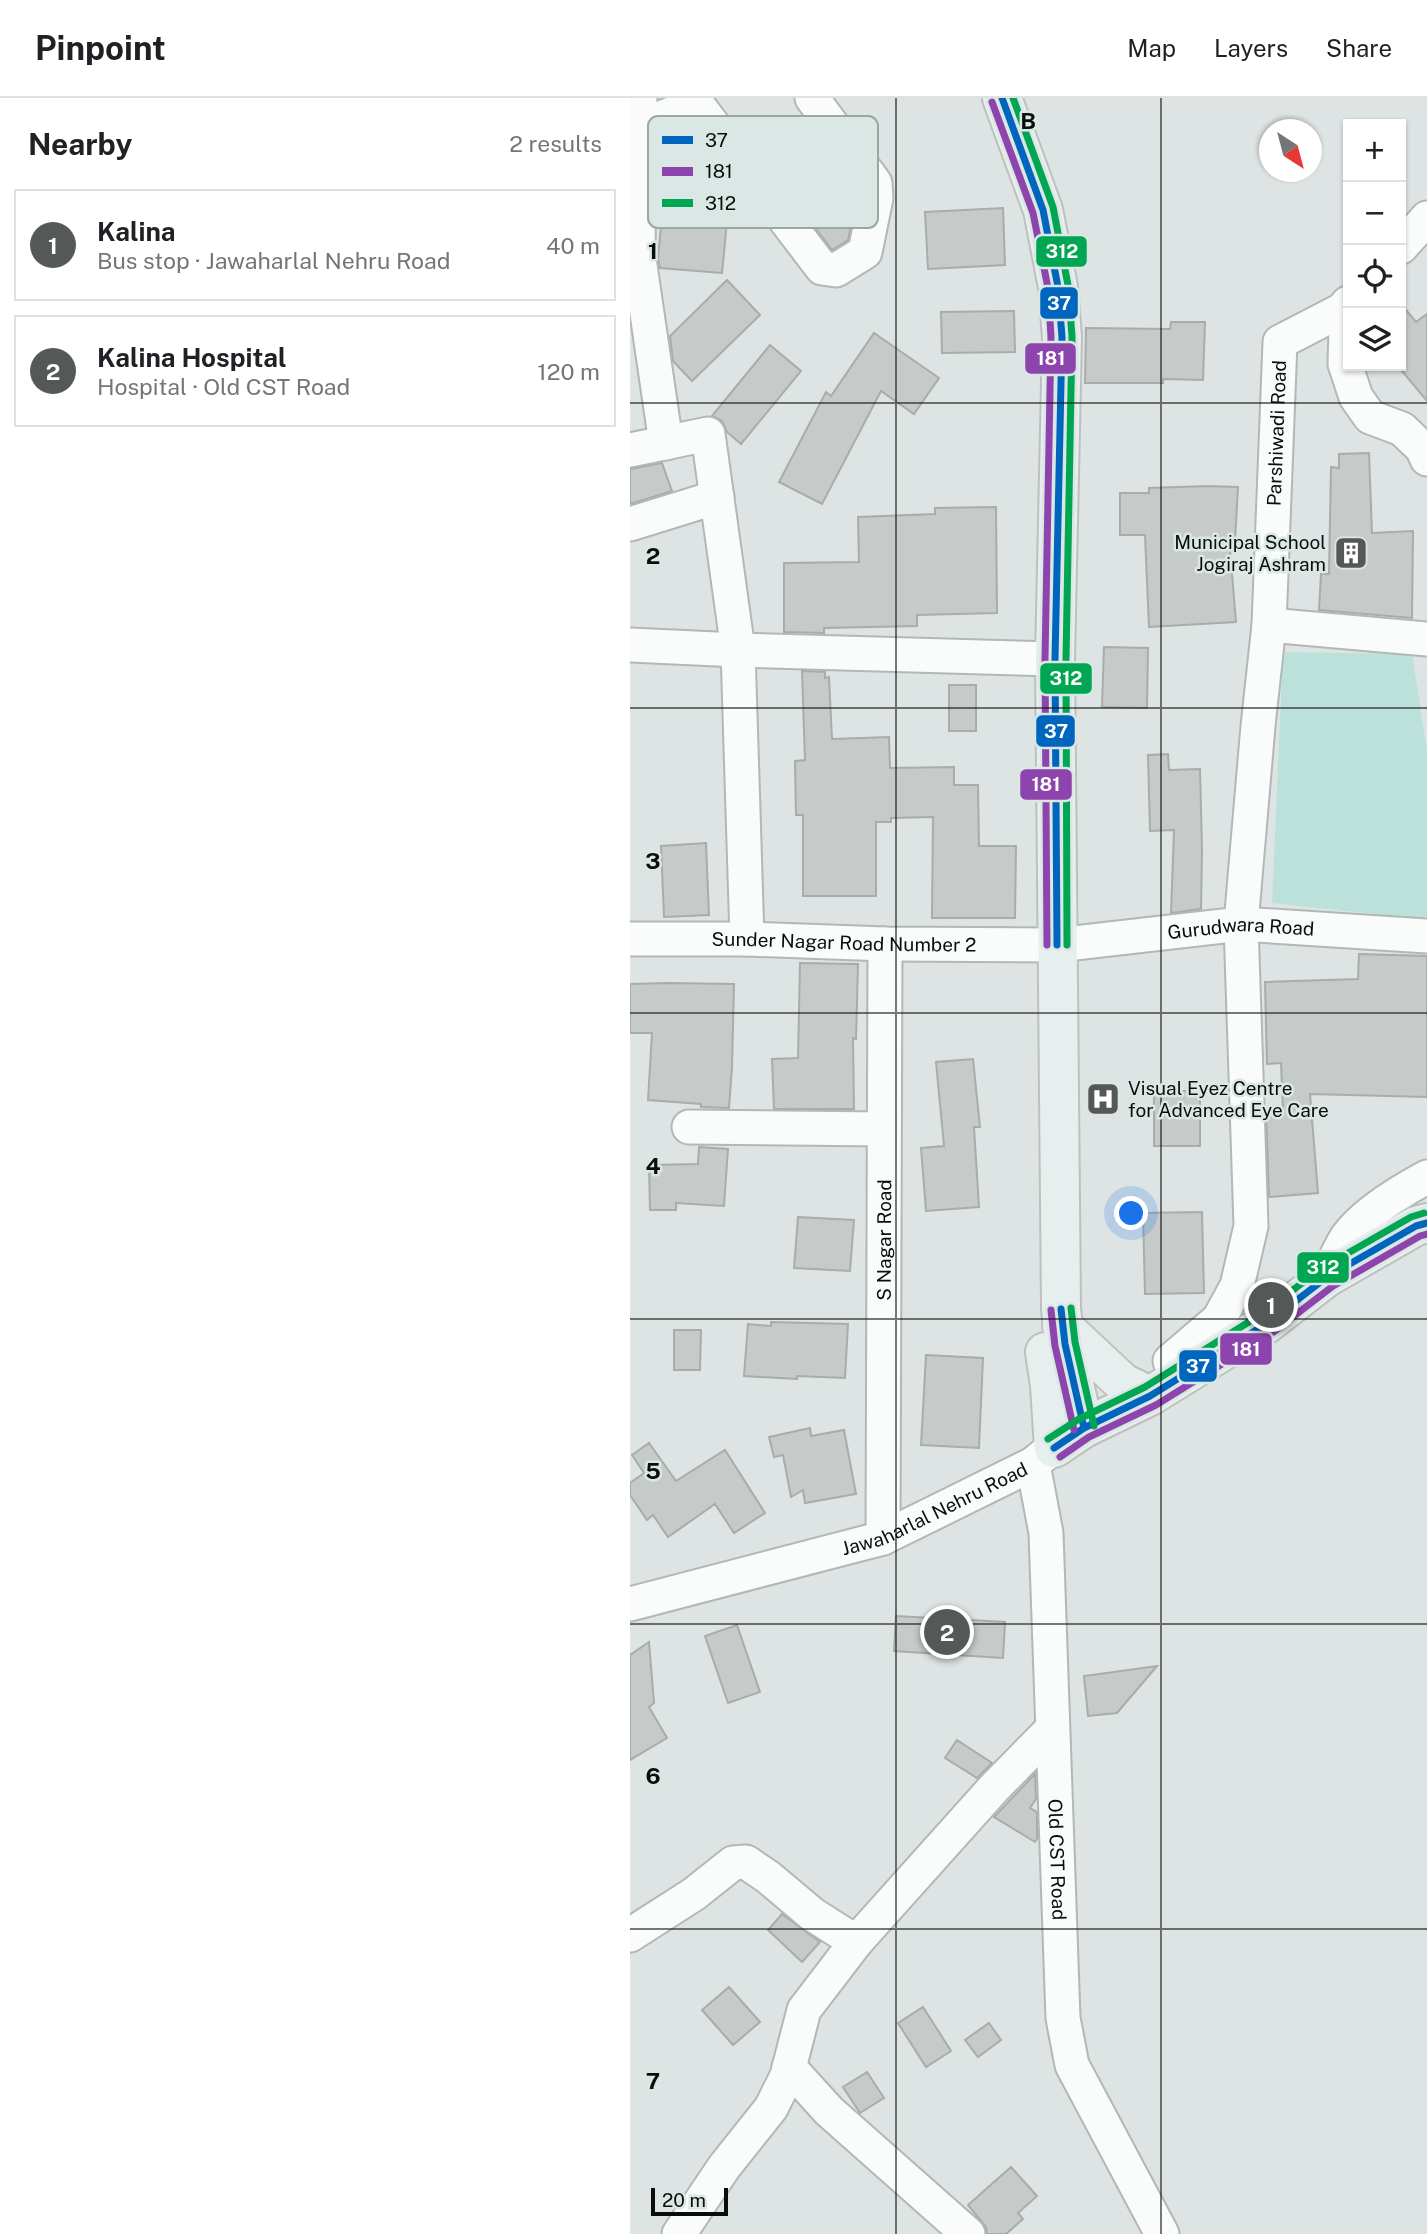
<!DOCTYPE html>
<meta charset="utf-8">
<style>
body{margin:0;font-family:"Public Sans",sans-serif;background:#f6f6f6;color:#202124}
.controls{position:absolute;right:21px;top:21px;display:grid;overflow:hidden;border-radius:0px;box-shadow:0 2px 5px #0004}
.controls button{width:63px;height:63px;display:grid;place-items:center;padding:0;border:0;border-bottom:2px solid #e0e0e0;background:#fff;color:#202124;font:35px sans-serif}
.compass{position:absolute;left:629px;top:21px;width:63px;height:63px;border-radius:50%;background:#fff;box-shadow:0 2px 5px #0004;rotate:144deg}
.scale{position:absolute;left:21px;bottom:18px;width:77px;box-sizing:border-box;padding-left:7px;border:4px solid #090d0c;border-top:0;font-size:19px;line-height:24px;white-space:nowrap;color:#090d0c;-webkit-text-stroke:5px #dbe7e4;paint-order:stroke}
.you{position:absolute;left:502px;top:1116px;width:24px;height:24px;margin:-18px;border:5px solid #fff;border-radius:50%;background:#1a73e8;box-shadow:0 0 0 10px #1a73e833}
.badge{display:grid;place-items:center;width:46px;height:46px;border-radius:50%;background:#545857;color:#fff;font-size:23px;font-weight:700}
.pin{position:absolute;translate:-50% -50%;border:4px solid #fff;box-shadow:0 2px 7px #0006}
.list{margin:0;padding:0;list-style:none}
h2{display:flex;justify-content:space-between;align-items:center;height:91px;margin:0;padding:0 28px;font-size:30px}
h2 small{font-size:23px;font-weight:400;color:#757577}
.list li{display:grid;grid-template-columns:46px 1fr auto;gap:21px;align-items:center;box-sizing:border-box;height:112px;margin:0 14px 14px;padding:0 14px;border:2px solid #e0e0e0;border-radius:0px}
.list b{display:block;font-size:26px;white-space:nowrap}
.list p{margin:0;font-size:23px;white-space:nowrap;color:#757577}
.list em{font-size:23px;font-style:normal;color:#757577}
.icon{flex:none;width:38px;height:38px;fill:none;stroke:currentColor;stroke-width:2;stroke-linecap:round;stroke-linejoin:round}
.map{position:relative;flex:none;width:797px;height:2136px;overflow:hidden}
header{display:flex;align-items:center;gap:42px;box-sizing:border-box;height:98px;padding:0 35px;background:#fff;border-bottom:2px solid #e0e0e0}
header strong{font-size:33px}
nav{display:flex;gap:38px;margin-inline-start:auto;font-size:24px}
main{display:flex}
aside{flex:1;background:#fff}
.map>svg:first-child{display:block}
.green{fill:#bce1db}
.building{fill:#c6cbca;stroke:#a8acab;stroke-width:2}
.lines{fill:none;stroke-linecap:round;stroke-linejoin:round}
.minor-casing{stroke:#b3b7b6;stroke-width:37}
.major-casing{stroke:#bdc0bf;stroke-width:42}
.minor{stroke:#fafbfb;stroke-width:33}
.major{stroke:#e6efee;stroke-width:38}
.bus-1-casing{stroke:#dbe7e4;stroke-width:12}
.bus-2-casing{stroke:#dbe7e4;stroke-width:12}
.bus-3-casing{stroke:#dbe7e4;stroke-width:12}
.bus-1{stroke:#0065bd;stroke-width:7}
.bus-2{stroke:#8e44ad;stroke-width:7}
.bus-3{stroke:#00a651;stroke-width:7}
.grid{fill:none;stroke:#090d0c;stroke-width:2;stroke-opacity:0.55}
.labels{text-anchor:middle;stroke-width:5;stroke-linejoin:round;paint-order:stroke}
.street-label{font-size:19px;fill:#090d0c;stroke:#dbe7e4}
.poi-label{font-size:19px;fill:#090d0c;stroke:#dbe7e4;text-anchor:end}
.key{fill:#dbe7e4;stroke:#9ca6a3;stroke-width:2}
.key-label{font-size:19px;fill:#090d0c}
.grid-label{font-size:23px;text-anchor:middle;font-weight:bold;fill:#090d0c;stroke:#dbe7e4;stroke-width:5;stroke-linejoin:round;paint-order:stroke}
.line-badge{stroke:#dbe7e4;stroke-width:2.5}
.badge-label{font-size:19px;text-anchor:middle;font-weight:bold;fill:#fff}
</style>
<header>
<strong>Pinpoint</strong>
<nav><a>Map</a><a>Layers</a><a>Share</a></nav>
</header>
<main>
<aside>
<h2>Nearby<small>2 results</small></h2>
<ul class="list">
<li><span class="badge">1</span><div><b>Kalina</b><p>Bus stop · Jawaharlal Nehru Road</p></div><em>40 m</em></li>
<li><span class="badge">2</span><div><b>Kalina Hospital</b><p>Hospital · Old CST Road</p></div><em>120 m</em></li>
</ul>
</aside>
<div class="map">
<svg width="797" height="2136" viewBox="0 0 797 2136">
<rect width="100%" height="100%" fill="#dee4e3"/>
<path class="green" d="M653 554 782 556 797 652V822L642 805Z"/>
<path class="building" d="M179 55 222 124 218 142 202 152 145 76Z
M38 56 84 60 101 83 92 175 30 170 28 160Z
M373 110 375 167 298 171 295 114Z
M97 182 130 217 62 283 43 263 40 238Z
M771 206 786 224 797 216V303L771 272Z
M384 213 385 254 312 255 311 214Z
M541 224H575L573 282 533 281V285H455L456 230 540 231Z
M244 235 309 280 284 316 251 293 192 406 149 384 196 294 201 298Z
M140 247 171 273 111 346 97 334 92 323 82 318Z
M739 355 742 435 783 433 782 520 689 512 691 476H699L701 369 709 370V356Z
M32 365 42 393 0 406V371Z
M578 388 608 389 605 442 599 441 606 524 519 529 515 437H490V395H519V390Z
M366 409 367 515 287 517V528L194 530V535L154 534V465L229 464 228 419 305 416V410Z
M474 549 518 550 517 610 472 609Z
M172 573 195 574V580L199 579 202 641 259 639 260 670 324 669V687H348L349 748H386L385 820H302L303 719 261 720V724H246V798H173V717H166L165 663 175 662Z
M319 587H346V633H319Z
M538 656 539 672 570 671 572 751 571 811 541 815 544 732 520 733 518 657Z
M76 745 79 817 34 819 31 748Z
M729 856 797 858V999L680 996 688 1095 639 1099 636 1013 653 1012 651 965 637 966 635 884 728 881Z
M170 865 228 866 226 941 223 940 224 1011H144L142 961 168 960Z
M38 885 104 886 102 969 99 1010 71 1009V1006L18 1002 22 935H0V886Z
M343 961 350 1029H344L349 1109 296 1113 291 1050 314 1048 306 964Z
M524 993H570V1048H524Z
M69 1049 98 1051 94 1108 46 1105V1112H20L19 1067 68 1066Z
M572 1114 574 1195 515 1196 513 1115Z
M168 1119 224 1122 220 1173 164 1170Z
M141 1224 218 1226 215 1280 167 1278V1281L114 1278 118 1226 141 1228Z
M44 1232H71L70 1272H44Z
M296 1257 353 1260 349 1350 291 1347Z
M180 1330 181 1338 214 1332 226 1396 175 1405 173 1392 161 1399 153 1357 144 1359 139 1339Z
M19 1345 46 1383 95 1352 135 1415 104 1435 85 1406 38 1439 23 1417 17 1422 0 1397V1385L14 1375 2 1357Z
M266 1518 375 1524 373 1560 264 1553Z
M107 1527 130 1594 98 1605 75 1538Z
M19 1544 24 1605 19 1609 37 1640 0 1662V1557Z
M527 1568 487 1615 458 1618 454 1578Z
M327 1642 362 1665 347 1680 315 1660Z
M405 1676 406 1701 400 1710 407 1714V1741L405 1744 364 1719Z
M152 1816 190 1844 172 1864 138 1832Z
M99 1889 130 1924 103 1947 72 1912Z
M293 1909 321 1953 296 1969 268 1925Z
M359 1925 371 1942 348 1959 335 1942Z
M237 1974 254 2000 230 2015 213 1989Z
M381 2069 407 2098 388 2115 393 2121 376 2136H357L356 2129 338 2107Z"/>
<g class="lines">
<defs>
<g id="minor">
<path d="M10 0 8 154 36 345"/>
<path d="M65 0 67 6 192 170 206 172 235 154 246 100 245 85 182 0"/>
<path d="M10 28 67 6"/>
<path d="M771 149 797 120"/>
<path d="M712 212 716 231 715 266 726 299 740 319 772 331 792 350 797 361"/>
<path d="M0 352 78 336 108 552 117 841"/>
<path d="M0 426 87 399"/>
<path d="M639 527 797 541"/>
<path d="M0 547 108 552 425 561"/>
<path id="s1" d="M0 841H117L255 846 427 847 611 826 797 838"/>
<path d="M59 1029 254 1031"/>
<path d="M697 1179C703 1166 709 1151 717 1139 734 1115 771 1093 797 1079"/>
<path id="s2" d="M548 1281 540 1263 589 1221 607 1188 621 1128 611 826 628 628 639 527 650 244 712 212 718 205"/>
<path id="s3" d="M403 1366 416 1435 433 1920 442 1967 532 2136"/>
<path id="s4" d="M253 1440 255 846"/>
<path id="s5" d="M0 1506 253 1440 403 1366 419 1353"/>
<path d="M0 1837 64 1796 103 1765 116 1764 138 1779 182 1816 226 1844"/>
<path d="M159 1969 199 2013 338 2136"/>
<path d="M49 2136 94 2069 141 2010 157 1978 174 1912 226 1844 364 1690 422 1631"/>
</g>
<path id="major" d="M372 0 413 112 428 189 432 239 425 561 431 1211 435 1246 454 1330
M432 1228 493 1285 520 1298
M415 1254 420 1288 424 1350 454 1330 520 1298 636 1226 697 1179 786 1128 797 1125"/>
</defs>
<use href="#minor" class="minor-casing"/>
<use href="#major" class="major-casing"/>
<use href="#minor" class="minor"/>
<use href="#major" class="major"/>
<defs>
<path id="bus-1" d="M372 0 413 112 428 189 432 239 425 561 427 847
M431 1211 435 1246 454 1330
M424 1350 454 1330 520 1298 636 1226 697 1179 786 1128 797 1125"/>
<path id="bus-2" d="M362 4 403 115 418 190 421 239 415 561 417 847
M421 1212 425 1248 444 1332
M430 1359 459 1339 526 1307 642 1235 703 1188 790 1138 797 1136"/>
<path id="bus-3" d="M383 0 423 109 438 187 442 238 436 561 437 847
M441 1210 445 1244 464 1328
M418 1341 449 1321 515 1289 630 1217 692 1170 781 1119 794 1115"/>
</defs>
<use href="#bus-1" class="bus-1-casing"/>
<use href="#bus-2" class="bus-2-casing"/>
<use href="#bus-3" class="bus-3-casing"/>
<use href="#bus-1" class="bus-1"/>
<use href="#bus-2" class="bus-2"/>
<use href="#bus-3" class="bus-3"/>
</g>
<path class="grid" d="M266 0V2136M531 0V2136M0 305H797M0 610H797M0 915H797M0 1221H797M0 1526H797M0 1831H797"/>
<defs>
<symbol id="building-square" viewBox="-11 -11 22 22"><rect x="-9" y="-9" width="18" height="18" rx="4" fill="#545857" stroke="#dbe7e4"/><path d="M-4-6H4V6H1V3H-1V6H-4ZM-2.5-4.3h1.7v1.8h-1.7ZM.8-4.3h1.7v1.8H.8ZM-2.5-1h1.7V.8h-1.7ZM.8-1h1.7V.8H.8Z" fill="#fff"/></symbol>
<symbol id="hospital-square" viewBox="-11 -11 22 22"><rect x="-9" y="-9" width="18" height="18" rx="4" fill="#545857" stroke="#dbe7e4"/><path d="M-5-5h3v3.5h4V-5h3V5h-3V1.5h-4V5h-3Z" fill="#fff"/></symbol>
</defs>
<g fill-rule="evenodd">
<use href="#building-square" x="702" y="436" width="38" height="38"/>
<use href="#hospital-square" x="454" y="982" width="38" height="38"/>
</g>
<g class="labels">
<g class="street-label">
<text dy="7" stroke="none"><textPath href="#s2" startOffset="978">Parshiwadi Road</textPath></text>
<text dy="7" stroke="none"><textPath href="#s1" startOffset="612">Gurudwara Road</textPath></text>
<text dy="7" stroke="none"><textPath href="#s1" startOffset="214">Sunder Nagar Road Number 2</textPath></text>
<text dy="7" stroke="none"><textPath href="#s4" startOffset="298">S Nagar Road</textPath></text>
<text dy="7" stroke="none"><textPath href="#s5" startOffset="320">Jawaharlal Nehru Road</textPath></text>
<text dy="7" stroke="none"><textPath href="#s3" startOffset="397">Old CST Road</textPath></text>
</g>
<g class="poi-label">
<text x="696" y="451">Municipal School<tspan x="696" dy="22">Jogiraj Ashram</tspan></text>
<text x="498" y="997" text-anchor="start">Visual Eyez Centre<tspan x="498" dy="22">for Advanced Eye Care</tspan></text>
</g>
</g>
<rect x="18" y="18" width="230" height="112" rx="10" class="key"/>
<rect x="32" y="38" width="31" height="8" fill="#0065bd"/>
<rect x="32" y="69" width="31" height="9" fill="#8e44ad"/>
<rect x="32" y="101" width="31" height="8" fill="#00a651"/>
<g class="key-label">
<text x="75" y="49">37</text>
<text x="75" y="80">181</text>
<text x="75" y="112">312</text>
</g>
<g class="grid-label">
<text x="398" y="31">B</text>
<text x="23" y="161">1</text>
<text x="23" y="466">2</text>
<text x="23" y="771">3</text>
<text x="23" y="1076">4</text>
<text x="23" y="1381">5</text>
<text x="23" y="1686">6</text>
<text x="23" y="1991">7</text>
</g>
<g class="line-badge">
<rect x="405" y="137" width="53" height="33" rx="7" fill="#00a651"/>
<rect x="409" y="188" width="40" height="34" rx="7" fill="#0065bd"/>
<rect x="394" y="244" width="53" height="33" rx="7" fill="#8e44ad"/>
<rect x="409" y="564" width="54" height="33" rx="7" fill="#00a651"/>
<rect x="405" y="616" width="41" height="34" rx="7" fill="#0065bd"/>
<rect x="389" y="670" width="54" height="33" rx="7" fill="#8e44ad"/>
<rect x="666" y="1153" width="54" height="33" rx="7" fill="#00a651"/>
<rect x="589" y="1234" width="54" height="34" rx="7" fill="#8e44ad"/>
<rect x="548" y="1251" width="40" height="34" rx="7" fill="#0065bd"/>
</g>
<g class="badge-label">
<text x="432" y="160">312</text>
<text x="429" y="212">37</text>
<text x="421" y="267">181</text>
<text x="436" y="587">312</text>
<text x="426" y="640">37</text>
<text x="416" y="693">181</text>
<text x="693" y="1176">312</text>
<text x="616" y="1258">181</text>
<text x="568" y="1275">37</text>
</g>
</svg>
<div class="controls">
<button>+</button>
<button>−</button>
<button><svg class="icon" aria-label="locate" viewBox="0 0 24 24"><circle cx="12" cy="12" r="6"/><path d="M12 2v4M12 18v4M2 12h4M18 12h4"/></svg></button>
<button><svg class="icon" aria-label="layers" viewBox="0 0 24 24"><path d="M12 4l9 5-9 5-9-5zM3 14l9 5 9-5"/></svg></button>
</div>
<svg class="compass" viewBox="-18 -18 36 36"><path d="M0-13l5 13h-10z" fill="#e53935"/><path d="M0 13l5-13h-10z" fill="#757577"/></svg>
<div class="scale">20 m</div>
<div class="you"></div>
<div class="pin badge" style="left:641px;top:1207px">1</div>
<div class="pin badge" style="left:317px;top:1534px">2</div>
</div>
</main>
